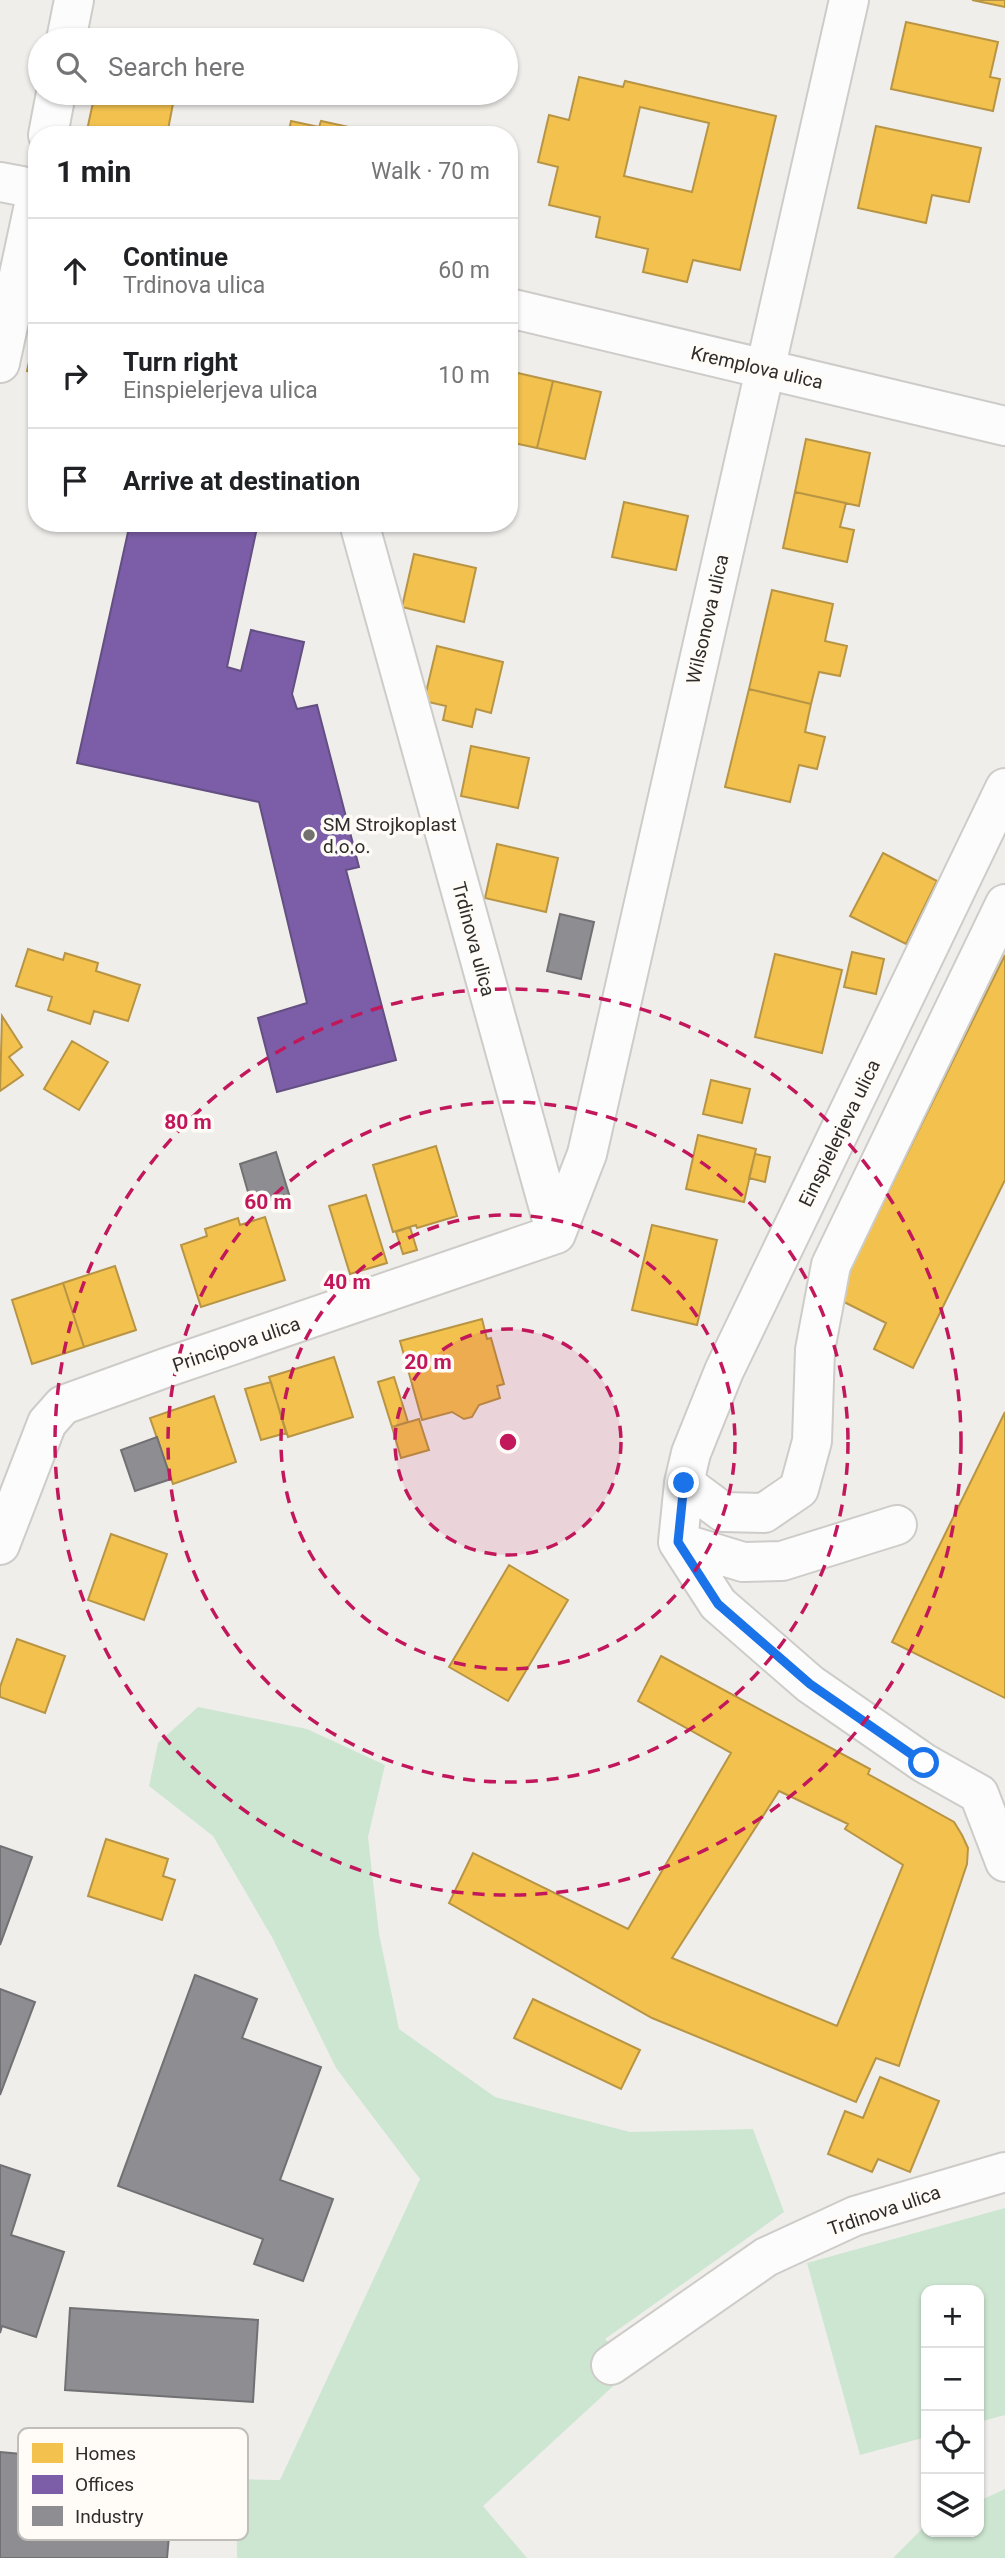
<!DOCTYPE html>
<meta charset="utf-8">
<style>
body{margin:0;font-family:Roboto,sans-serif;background:#f6f6f6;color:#202124}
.controls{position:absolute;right:21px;bottom:21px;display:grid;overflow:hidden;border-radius:14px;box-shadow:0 2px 5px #0004}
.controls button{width:63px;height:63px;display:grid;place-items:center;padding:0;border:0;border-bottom:2px solid #e0e0e0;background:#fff;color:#202124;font:35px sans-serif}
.stop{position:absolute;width:21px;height:21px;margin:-16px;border:5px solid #1a73e8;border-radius:50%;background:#fff}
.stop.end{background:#1a73e8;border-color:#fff;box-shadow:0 2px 7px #0008}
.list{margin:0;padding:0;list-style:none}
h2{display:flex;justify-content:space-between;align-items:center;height:91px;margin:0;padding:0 28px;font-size:30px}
h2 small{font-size:23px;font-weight:400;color:#757577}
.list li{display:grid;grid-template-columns:46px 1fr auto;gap:21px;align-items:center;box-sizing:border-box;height:105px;padding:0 28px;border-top:2px solid #e0e0e0}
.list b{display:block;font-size:26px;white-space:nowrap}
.list p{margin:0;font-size:23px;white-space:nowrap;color:#757577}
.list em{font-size:23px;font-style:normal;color:#757577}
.icon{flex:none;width:38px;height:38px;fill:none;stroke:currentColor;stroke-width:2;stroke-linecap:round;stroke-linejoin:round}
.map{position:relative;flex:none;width:1005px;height:2558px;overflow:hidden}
.search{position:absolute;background:#fff;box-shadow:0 2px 5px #0004;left:28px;top:28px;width:490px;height:77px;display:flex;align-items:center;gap:18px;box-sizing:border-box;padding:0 24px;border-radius:38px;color:#757577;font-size:26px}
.panel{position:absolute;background:#fff;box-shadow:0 2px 5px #0004;left:28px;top:126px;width:490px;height:406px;border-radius:28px}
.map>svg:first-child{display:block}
.green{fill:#cde6d1}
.homes{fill:#f2c14e;stroke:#b89544;stroke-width:2;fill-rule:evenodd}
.offices{fill:#7b5ea7;stroke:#644f82;stroke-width:2}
.industry{fill:#8d8d92;stroke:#717073;stroke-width:2}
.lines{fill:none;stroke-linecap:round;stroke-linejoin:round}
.minor-casing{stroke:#cdccc9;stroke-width:42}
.minor{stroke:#fdfcfc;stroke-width:38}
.route{stroke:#1a73e8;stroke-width:9}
.ring{fill:none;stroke:#c2185b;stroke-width:3.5;stroke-dasharray:12 9}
.poi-dot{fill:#73716e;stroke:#fffcf8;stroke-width:2.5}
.labels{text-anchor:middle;stroke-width:7;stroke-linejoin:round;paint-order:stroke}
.street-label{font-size:19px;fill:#2f2d2b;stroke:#fffcf8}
.poi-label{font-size:19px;fill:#2f2d2b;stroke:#fffcf8;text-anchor:start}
.key{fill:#fffcf8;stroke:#c1beba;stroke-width:2}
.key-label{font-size:19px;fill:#2f2d2b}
.centre{fill:#c2185b;stroke:#fffcf8;stroke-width:3.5}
.ring-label{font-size:21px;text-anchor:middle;font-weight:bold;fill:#c2185b;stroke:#fffcf8;stroke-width:7;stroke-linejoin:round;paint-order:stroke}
</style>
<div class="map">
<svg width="1005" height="2558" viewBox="0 0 1005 2558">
<rect width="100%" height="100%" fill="#f0eeeb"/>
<path class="green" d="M198 1707 307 1729 385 1765 368 1837 379 1934 399 2029 495 2097 630 2132 753 2129 784 2212 605 2339 635 2366 483 2506 527 2558H237L236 2479 280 2480 420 2179 336 2068 273 1939 213 1836 149 1786 158 1743Z
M1005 2208V2415L979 2422V2290H926V2437L860 2455 807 2263Z
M1005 2489V2558H893L926 2525V2532H979V2501Z"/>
<path class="homes" d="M972 0H1005V7Z
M906 22 998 42 990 77 1000 79 993 111 891 89Z
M579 77 623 87 625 81 776 116 740 270 693 260 687 282 643 272 648 249 596 237 600 217 549 205 558 167 538 162 549 115 569 120ZM640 107 709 123 692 192 624 176Z
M95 93H175L167 135H86Z
M291 121 319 127 321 121 358 129 357 135H288Z
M876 126 981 148 969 202 932 195 926 223 858 208Z
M37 327V374L27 371Z
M509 371 553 381 537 448 509 442Z
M553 381 601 392 585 459 537 448Z
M806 439 870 453 859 506 795 492Z
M795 492 846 503 840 527 854 530 847 562 783 548Z
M624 502 688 516 676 570 612 557Z
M414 554 476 568 464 622 402 607Z
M772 590 833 604 825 641 847 646 840 676 819 672 811 704 749 689Z
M437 646 503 662 491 713 476 709 472 727 443 720 446 706 424 701Z
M749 689 811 704 805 732 825 737 817 769 799 765 790 802 725 787Z
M471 746 529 758 518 808 461 796Z
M497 844 558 858 546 912 485 898Z
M883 853 937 881 906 944 850 916Z
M28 949 63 960 65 953 98 963 96 971 140 985 128 1021 94 1011 90 1024 48 1010 52 997 16 986Z
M852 952 884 959 876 994 844 987Z
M775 954 842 970 822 1053 755 1037Z
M1005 955V1180L913 1368 874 1349 886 1323 836 1298Z
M2 1016 22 1047 9 1057 23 1075 0 1091Z
M72 1041 108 1062 79 1110 44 1089Z
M711 1080 750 1089 742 1123 703 1114Z
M698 1135 756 1149 744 1202 686 1189Z
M436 1146 457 1216 417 1228 416 1225 393 1232 373 1165Z
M755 1154 770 1157 765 1182 749 1178Z
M366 1195 387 1263 350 1274 329 1206Z
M265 1217 285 1280 201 1307 181 1245 207 1236 205 1229 238 1218 240 1225Z
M652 1225 717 1240 697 1325 632 1310Z
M410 1227 417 1250 403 1254 396 1232Z
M115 1266 136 1330 84 1347 63 1283Z
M63 1283 84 1347 32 1364 12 1300Z
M482 1319 487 1339 491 1338 504 1384 497 1386 500 1398 479 1405 472 1417 464 1419 452 1412 422 1420 400 1341Z
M334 1357 353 1417 288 1437 269 1377Z
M394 1377 408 1422 392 1427 378 1382Z
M271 1382 286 1433 261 1440 245 1389Z
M214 1396 236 1462 173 1484 150 1418Z
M1005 1412V1698L892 1642Z
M419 1419 429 1450 401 1458 392 1427Z
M111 1534 167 1554 144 1620 88 1600Z
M509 1565 568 1600 508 1701 449 1667Z
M17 1639 65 1656 45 1713 0 1697V1687Z
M661 1656 870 1769 868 1774 954 1822 962 1835 968 1848 967 1864 899 2066 876 2058 856 2102 652 2018 449 1903 473 1853 628 1929 731 1753 638 1701ZM779 1791 848 1824 845 1829 903 1865 837 2026 672 1958Z
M106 1839 168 1859 163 1876 175 1880 162 1920 88 1896Z
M533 1999 640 2050 621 2089 514 2038Z
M880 2077 939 2101 910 2172 878 2159 872 2172 828 2154 845 2111 863 2118Z"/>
<path class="offices" d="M130 523H258L227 667 241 671 251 630 304 642 292 694 297 709 317 705 359 867 346 870 396 1060 277 1092 258 1018 307 1003 259 802 77 763Z"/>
<path class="industry" d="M560 914 594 922 581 979 547 971Z
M276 1152 289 1194 252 1206 240 1164Z
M157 1437 171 1479 135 1491 121 1450Z
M0 1846 32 1857 0 1945Z
M195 1975 257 1999 242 2038 321 2067 280 2180 333 2199 303 2281 254 2264 263 2239 118 2186Z
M0 1989 35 2002 0 2095Z
M0 2165 30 2175 11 2235 64 2252 36 2337 2 2326 0 2333Z
M70 2308 258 2320 253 2402 65 2390Z
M0 2452 175 2468 167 2558H0Z"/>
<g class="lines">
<defs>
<path id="minor" d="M66 40 74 0
M48 135 56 93
M0 182 37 189
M509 308 1005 426
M0 363 37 191
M359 523 556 1234
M556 1234 587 1154 849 0
M684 1483 723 1512 764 1513 799 1489 812 1441 815 1350 831 1265 1005 904
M678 1542 684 1483 691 1453 724 1371 1005 788
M678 1542 718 1604 810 1684 924 1763 979 1794
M678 1542 743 1562 782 1561 897 1525
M0 1545 47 1423 63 1405 165 1368 556 1234
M979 1794 1005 1862
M611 2365 766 2257 855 2216 1005 2172"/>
</defs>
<use href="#minor" class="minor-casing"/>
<use href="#minor" class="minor"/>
</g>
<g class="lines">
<path class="route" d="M684 1483 678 1542 718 1604 810 1684 924 1763"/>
</g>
<circle cx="508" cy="1442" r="113" fill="#c2185b" fill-opacity=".12"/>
<g class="ring">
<circle cx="508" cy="1442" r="113"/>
<circle cx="508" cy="1442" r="227"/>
<circle cx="508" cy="1442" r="340"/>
<circle cx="508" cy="1442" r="453"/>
</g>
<circle class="poi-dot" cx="309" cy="835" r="7"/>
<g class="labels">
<g class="street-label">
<text transform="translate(757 367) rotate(13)" y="7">Kremplova ulica</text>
<text transform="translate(707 619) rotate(-77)" y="7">Wilsonova ulica</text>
<text transform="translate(474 939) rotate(75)" y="7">Trdinova ulica</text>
<text transform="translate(839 1133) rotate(-64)" y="7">Einspielerjeva ulica</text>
<text transform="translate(236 1344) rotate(-19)" y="7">Principova ulica</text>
<text transform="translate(884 2210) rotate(-19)" y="7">Trdinova ulica</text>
</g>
<g class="poi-label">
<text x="323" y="831">SM Strojkoplast<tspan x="323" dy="22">d.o.o.</tspan></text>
</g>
</g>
<rect x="18" y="2428" width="230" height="112" rx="10" class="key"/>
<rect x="32" y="2443" width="31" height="20" fill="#f2c14e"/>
<rect x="32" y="2475" width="31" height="19" fill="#7b5ea7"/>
<rect x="32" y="2506" width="31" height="20" fill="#8d8d92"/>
<g class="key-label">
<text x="75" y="2460">Homes</text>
<text x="75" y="2491">Offices</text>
<text x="75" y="2523">Industry</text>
</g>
<circle cx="508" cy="1442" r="10" class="centre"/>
<g class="ring-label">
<text x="188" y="1129">80 m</text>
<text x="268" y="1209">60 m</text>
<text x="347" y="1289">40 m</text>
<text x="428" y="1369">20 m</text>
</g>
</svg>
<div class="controls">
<button>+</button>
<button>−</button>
<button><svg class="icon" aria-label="locate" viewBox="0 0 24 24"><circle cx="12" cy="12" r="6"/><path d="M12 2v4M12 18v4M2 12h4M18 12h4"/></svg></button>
<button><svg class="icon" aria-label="layers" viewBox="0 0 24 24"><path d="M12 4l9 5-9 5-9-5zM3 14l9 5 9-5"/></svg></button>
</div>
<div class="stop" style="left:924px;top:1763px"></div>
<div class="stop end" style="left:684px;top:1483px"></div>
<div class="search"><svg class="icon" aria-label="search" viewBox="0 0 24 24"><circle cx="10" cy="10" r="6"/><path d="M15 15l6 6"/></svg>Search here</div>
<section class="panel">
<h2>1 min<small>Walk · 70 m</small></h2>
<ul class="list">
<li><svg class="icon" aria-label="ahead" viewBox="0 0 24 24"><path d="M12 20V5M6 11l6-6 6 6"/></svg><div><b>Continue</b><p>Trdinova ulica</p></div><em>60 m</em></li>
<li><svg class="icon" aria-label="right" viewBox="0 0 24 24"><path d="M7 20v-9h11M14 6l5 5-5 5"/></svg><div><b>Turn right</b><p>Einspielerjeva ulica</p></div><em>10 m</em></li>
<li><svg class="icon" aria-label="arrive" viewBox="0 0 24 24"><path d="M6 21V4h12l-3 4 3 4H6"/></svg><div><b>Arrive at destination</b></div></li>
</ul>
</section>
</div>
